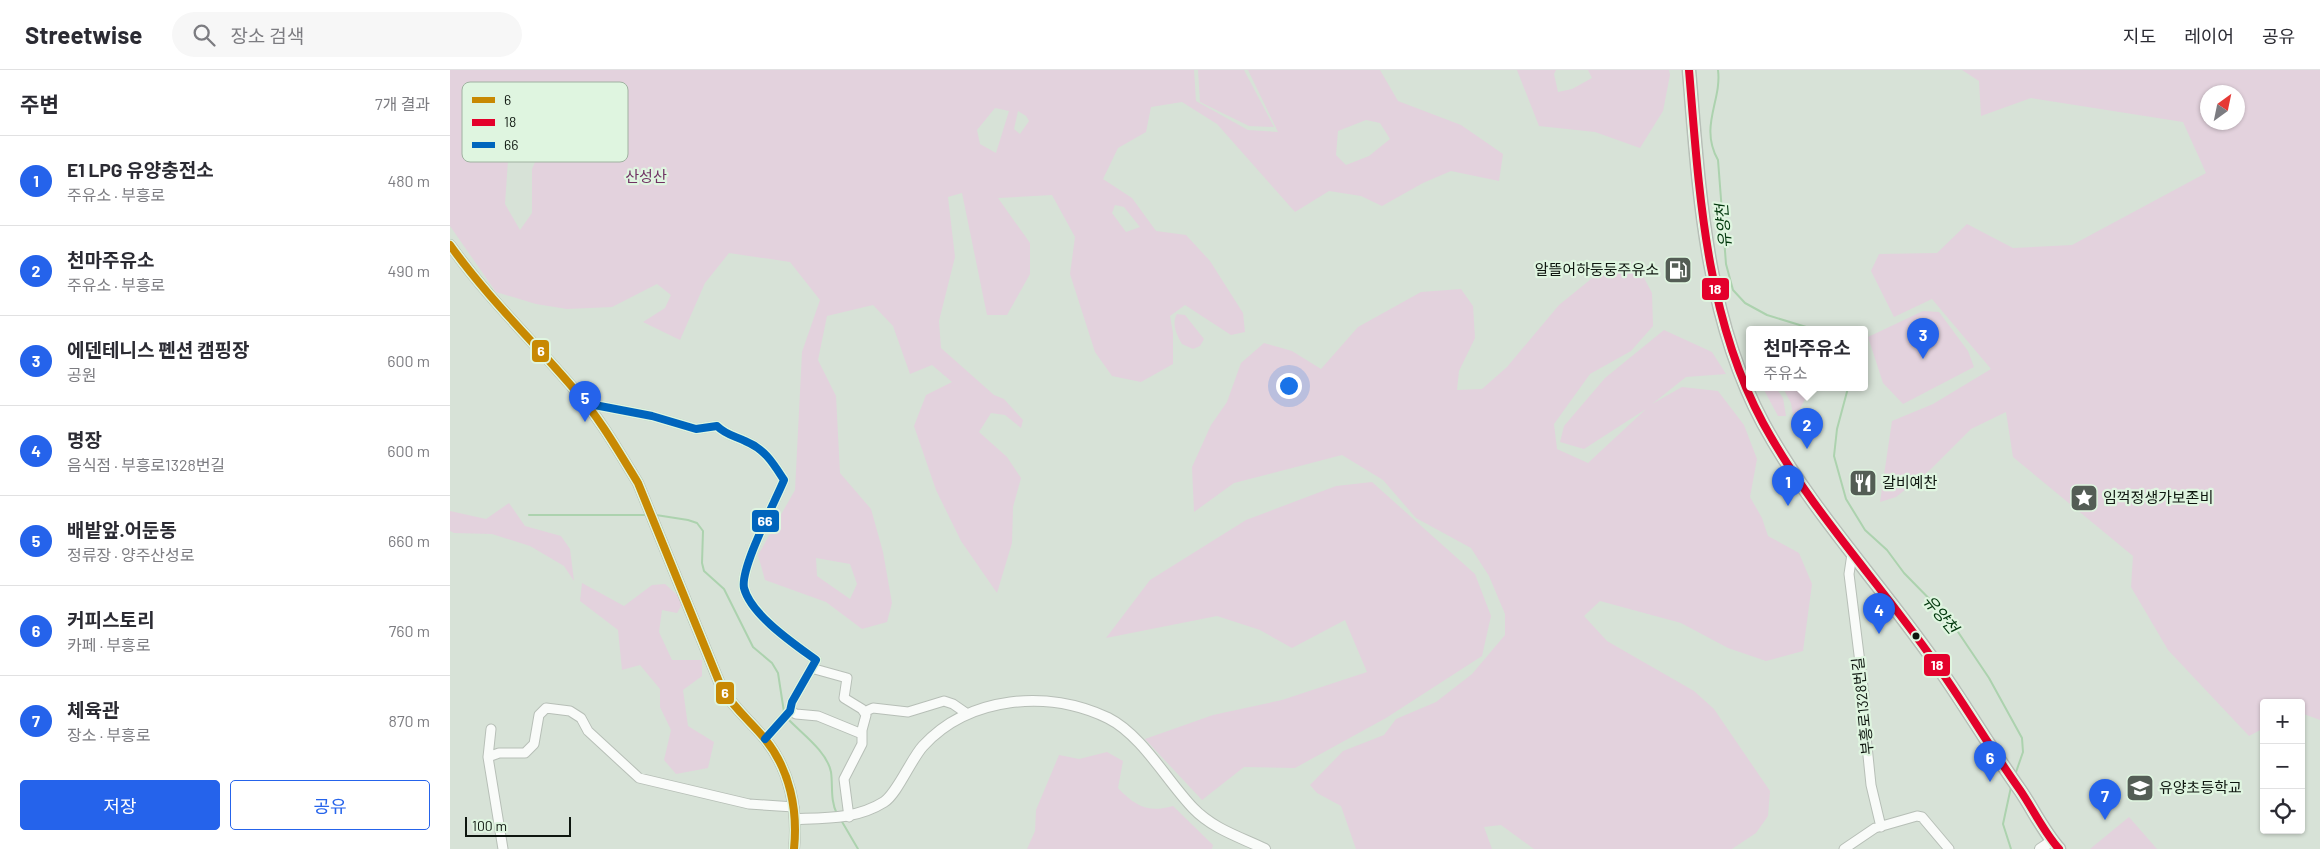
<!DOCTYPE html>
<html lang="ko">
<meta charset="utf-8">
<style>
body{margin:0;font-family:Barlow,"Noto Sans KR",sans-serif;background:#f7f7f7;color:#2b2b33}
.controls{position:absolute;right:15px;bottom:15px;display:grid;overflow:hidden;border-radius:5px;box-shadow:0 1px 4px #0004}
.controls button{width:45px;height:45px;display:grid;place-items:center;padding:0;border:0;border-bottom:1px solid #e1e1e2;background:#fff;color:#2b2b33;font:25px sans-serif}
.compass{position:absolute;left:1750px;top:15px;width:45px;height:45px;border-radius:50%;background:#fff;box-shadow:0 1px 4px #0004;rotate:33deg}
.scale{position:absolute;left:15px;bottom:12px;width:106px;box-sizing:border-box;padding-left:5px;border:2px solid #0e160f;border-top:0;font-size:14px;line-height:18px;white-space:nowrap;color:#0e160f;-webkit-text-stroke:4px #dff5e0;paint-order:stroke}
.you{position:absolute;left:838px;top:315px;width:18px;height:18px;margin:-12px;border:4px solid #fff;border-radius:50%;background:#1a73e8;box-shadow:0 0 0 8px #1a73e833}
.badge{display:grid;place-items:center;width:32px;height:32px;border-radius:50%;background:#2563eb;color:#fff;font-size:16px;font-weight:700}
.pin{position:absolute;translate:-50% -41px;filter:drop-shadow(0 1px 2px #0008)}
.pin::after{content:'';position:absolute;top:26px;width:18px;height:15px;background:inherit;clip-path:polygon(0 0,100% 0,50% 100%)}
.popup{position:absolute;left:1296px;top:256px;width:122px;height:65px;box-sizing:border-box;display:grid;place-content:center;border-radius:5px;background:#fff;filter:drop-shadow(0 1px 4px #0005);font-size:16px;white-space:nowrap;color:#7c7c81}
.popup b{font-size:19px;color:#2b2b33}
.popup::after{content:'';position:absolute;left:50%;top:100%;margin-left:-10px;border:10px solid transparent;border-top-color:#fff}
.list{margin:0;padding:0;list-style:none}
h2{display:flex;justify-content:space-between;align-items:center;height:65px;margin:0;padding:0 20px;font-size:21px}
h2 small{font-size:16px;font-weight:400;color:#7c7c81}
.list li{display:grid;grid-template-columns:32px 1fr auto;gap:15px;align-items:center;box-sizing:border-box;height:90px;padding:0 20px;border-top:1px solid #e1e1e2}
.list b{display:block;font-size:19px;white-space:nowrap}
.list p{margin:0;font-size:16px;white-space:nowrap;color:#7c7c81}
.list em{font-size:16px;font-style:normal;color:#7c7c81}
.actions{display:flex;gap:10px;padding:15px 20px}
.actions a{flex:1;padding:11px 0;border:1px solid #2563eb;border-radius:5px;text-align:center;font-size:18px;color:#2563eb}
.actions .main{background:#2563eb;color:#fff}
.icon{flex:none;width:28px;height:28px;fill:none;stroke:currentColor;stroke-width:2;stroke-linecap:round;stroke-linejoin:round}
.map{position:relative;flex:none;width:1870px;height:779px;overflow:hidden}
header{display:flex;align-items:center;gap:30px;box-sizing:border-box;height:70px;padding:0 25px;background:#fff;border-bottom:1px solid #e1e1e2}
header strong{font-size:24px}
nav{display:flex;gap:28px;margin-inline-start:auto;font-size:18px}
.search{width:350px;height:45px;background:#f7f7f7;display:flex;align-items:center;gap:12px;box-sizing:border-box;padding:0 18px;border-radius:28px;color:#7c7c81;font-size:19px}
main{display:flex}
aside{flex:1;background:#fff}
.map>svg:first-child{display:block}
.green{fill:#e3d2dd;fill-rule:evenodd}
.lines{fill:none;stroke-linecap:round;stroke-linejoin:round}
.stream{stroke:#acd2ae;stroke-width:2}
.minor-casing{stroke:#b7bfb7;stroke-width:11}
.tertiary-casing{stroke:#b7bfb7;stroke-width:12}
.secondary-casing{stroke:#b7bfb7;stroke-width:15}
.minor{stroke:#f9fbf9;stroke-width:9}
.tertiary{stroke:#f9fbf9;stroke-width:10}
.secondary{stroke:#f9fbf9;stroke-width:12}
.bus-1-casing{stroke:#dff5e0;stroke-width:11}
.bus-2-casing{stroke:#dff5e0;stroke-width:11}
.bus-3-casing{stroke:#dff5e0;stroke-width:11}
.bus-1{stroke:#c88903;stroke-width:8}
.bus-2{stroke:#e4002b;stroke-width:8}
.bus-3{stroke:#0065bd;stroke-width:8}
.bus-dot{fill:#0e160f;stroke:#dff5e0;stroke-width:2}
.labels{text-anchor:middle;stroke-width:4.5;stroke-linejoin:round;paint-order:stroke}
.park-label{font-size:15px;fill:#703163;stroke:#dff5e0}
.poi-label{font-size:15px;fill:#0e160f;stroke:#dff5e0;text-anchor:start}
.street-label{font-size:15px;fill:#0e160f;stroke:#dff5e0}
.water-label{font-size:16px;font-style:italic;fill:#00370c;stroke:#dff5e0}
.key{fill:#dff5e0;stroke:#a0b2a1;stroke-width:1}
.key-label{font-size:14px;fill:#0e160f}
.line-badge{stroke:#dff5e0;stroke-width:2}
.badge-label{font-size:14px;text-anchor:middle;font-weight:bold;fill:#fff}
</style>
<header>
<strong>Streetwise</strong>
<div class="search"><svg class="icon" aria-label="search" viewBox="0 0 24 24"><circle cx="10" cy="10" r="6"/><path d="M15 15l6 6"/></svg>장소 검색</div>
<nav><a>지도</a><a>레이어</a><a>공유</a></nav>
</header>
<main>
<aside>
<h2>주변<small>7개 결과</small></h2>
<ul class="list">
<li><span class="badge">1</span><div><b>E1 LPG 유양충전소</b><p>주유소 · 부흥로</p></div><em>480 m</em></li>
<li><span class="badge">2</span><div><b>천마주유소</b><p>주유소 · 부흥로</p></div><em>490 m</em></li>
<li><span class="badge">3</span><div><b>에덴테니스 폔션 캠핑장</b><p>공원</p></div><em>600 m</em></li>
<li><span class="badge">4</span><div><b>명장</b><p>음식점 · 부흥로1328번길</p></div><em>600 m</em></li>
<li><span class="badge">5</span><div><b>배밭앞.어둔동</b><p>정류장 · 양주산성로</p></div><em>660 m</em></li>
<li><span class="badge">6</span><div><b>커피스토리</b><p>카페 · 부흥로</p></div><em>760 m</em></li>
<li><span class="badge">7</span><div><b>체육관</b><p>장소 · 부흥로</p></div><em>870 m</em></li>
</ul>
<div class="actions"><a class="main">저장</a><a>공유</a></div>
</aside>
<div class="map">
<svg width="1870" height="779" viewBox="0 0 1870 779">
<rect width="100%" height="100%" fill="#d7e2d7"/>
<path class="green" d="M0 0H744L746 31 798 60 828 62 798 0H930L948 31 1011 55 1053 84 1049 111 1001 101 973 113 932 136 911 126 879 121 845 142 767 54 732 32 701 37 696 62 668 78 653 109 682 128 706 161 736 165 760 191 793 243 795 262 781 265 735 235 720 246 723 263V294L691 312 662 306 645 282 620 204 625 167 602 125 548 128 580 173V204L557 245H537L512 123 498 127 505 187 489 251 491 278 544 325 554 329 573 350 571 358 555 345 541 343 529 362 557 387 571 408 563 437 562 473 547 523 511 471 486 420 464 356 476 325 502 312 482 295 460 304 443 256 423 235 377 246 368 290 386 326 390 403 421 439 433 482 442 533 437 552 412 559 376 532 315 510 308 485 345 420 352 282 370 230 340 192 279 183 255 213 230 270 193 252 215 238 221 225 207 214 162 237 117 239 86 234 46 222 0 156ZM545 38 559 41 546 83 530 74 527 60ZM568 41 576 46 579 51 570 64 564 59ZM38 43 57 45 66 50 62 60 50 63 34 54ZM916 50 930 53 940 69 919 86 896 95 886 85 888 61ZM80 69 94 72 82 99V143L70 160 55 134 58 90ZM665 135 674 137 690 157 676 162 662 143ZM366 488 400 494 407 514 400 529 367 506Z
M748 0H794L824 57 799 56 750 32Z
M1067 0H1106L1104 4 1108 22 1122 19 1142 8 1138 0H1219L1220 5 1213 41 1190 78 1145 62 1089 56Z
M1512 0H1870V650L1851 643V633H1814V658L1799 666 1718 580 1681 517 1683 486 1563 387 1556 342 1521 359 1481 399 1446 427 1430 432 1442 351 1483 334 1541 299 1482 229 1444 247 1421 201 1429 184 1487 183 1517 154 1563 178 1622 175 1756 103 1733 52 1581 28 1531 46 1529 11ZM1758 22H1788V52H1758Z
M1185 191 1202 223 1203 256 1181 281 1140 304 1104 354 1107 379 1138 393 1196 339 1134 379 1110 372 1114 356 1155 308 1214 260 1262 282 1276 304 1236 307 1202 334 1232 317 1268 321 1294 355 1307 389 1300 427 1312 448 1318 466 1349 483 1362 514 1353 581 1316 591 1278 578 1231 553 1150 531 1134 546 1157 571 1244 621 1264 639 1320 721 1318 746 1306 763 1282 779H1084L1051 755 1034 757 1042 779H906L891 736 867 723 860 715 893 681 934 665 946 649 986 632 1022 604 1055 565V544L1039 506 1021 478 966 448 933 410 892 385 784 413 744 442 742 397 761 355 777 332 791 293 814 273 842 281 871 299 908 257 971 222 1011 219 1023 236 1025 268 1009 301 1007 320 1032 319 1057 297 1109 235 1141 209Z
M1473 241 1489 242 1518 281 1524 297 1453 334 1433 313 1418 267Z
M727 244 735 245 754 269 750 276 743 279 732 274C727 265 721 254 727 244Z
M1313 318H1326L1333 328 1336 346H1328Z
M1333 318H1361L1346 346 1343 345 1341 333Z
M922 412 1025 504 1041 546 1032 586 936 648 845 698 794 697 752 730 695 669 763 645 832 630 917 602 895 550 842 578 810 560 767 546 656 568 700 510 796 450 886 416Z
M59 433 75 456 111 466 120 479 124 511 114 496 80 476 42 464 4 463 0 461V441L36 449Z
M132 513 174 536 202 515 215 514 234 531 227 543 212 540 209 562 222 590H252V606L233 620 238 656 264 672 258 698 226 704 214 690 221 660 210 637V619L190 595 172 600 168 560 130 531Z
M657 682 673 691 668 718C686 737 699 743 723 736L763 775 762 779H577L585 761 586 740 609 685 629 689Z
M1679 747 1707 779H1640Z"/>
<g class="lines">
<path class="stream" d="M1268 0C1272 31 1249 56 1268 90L1276 194 1283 220 1295 233 1317 245 1366 260
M1398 318 1387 359 1384 386 1396 429 1415 460 1437 480 1454 503 1500 550 1539 608 1572 668 1573 682 1565 705
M79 445H196
M206 445 238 450 247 453 253 461 252 493 254 501 274 519 303 577 322 593 328 603 334 642
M337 648C351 663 377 681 381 702 383 716 380 730 387 744
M1561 717 1553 754 1561 779
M391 750 408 779"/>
<defs>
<path id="minor" d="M134 333 202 346 246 359 267 356C276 365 285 366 295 371 315 379 323 393 334 410 325 432 290 498 294 518 301 545 344 574 366 590L342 632 340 641 315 669
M1402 484 1399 504 1414 625 1413 637 1421 715 1431 757
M361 598 397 608 394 628 412 639 416 645 412 660V674L394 709 399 747
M340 641 346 644 368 646 412 664
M414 642 423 638 458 642 494 631 503 634 516 643
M38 687 41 659
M53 779 38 687 49 683H75L84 674 89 645 96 638 120 641 131 648 138 661 189 708 299 734 344 737
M1394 779 1425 758 1467 746 1472 747 1499 779"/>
<path id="tertiary" d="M0 175C37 227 83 271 124 319 149 347 169 382 188 413L272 619C284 638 301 652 315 669 340 700 348 740 344 779
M346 749C377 748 407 749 434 732 447 724 461 689 473 676 519 626 598 619 658 648 692 665 717 711 743 738 763 759 790 767 815 779
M1590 779 1602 771"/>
<path id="secondary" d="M1239 0C1249 119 1255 245 1313 353 1360 439 1428 511 1484 591 1514 633 1540 678 1570 720 1583 739 1593 761 1609 779"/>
</defs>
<use href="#minor" class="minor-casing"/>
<use href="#tertiary" class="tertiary-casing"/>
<use href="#secondary" class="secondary-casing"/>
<use href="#minor" class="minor"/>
<use href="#tertiary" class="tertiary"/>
<use href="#secondary" class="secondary"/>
<defs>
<path id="bus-1" d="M0 175C37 227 83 271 124 319 149 347 169 382 188 413L272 619C284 638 301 652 315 669 340 700 348 740 344 779"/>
<path id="bus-2" d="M1239 0C1249 119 1255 245 1313 353 1360 439 1428 511 1484 591 1514 633 1540 678 1570 720 1583 739 1593 761 1609 779"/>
<path id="bus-3" d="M134 333 202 346 246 359 267 356C276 365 285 366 295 371 315 379 323 393 334 410 325 432 290 498 294 518 301 545 344 574 366 590L342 632 340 641 315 669"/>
</defs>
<use href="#bus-1" class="bus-1-casing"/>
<use href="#bus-2" class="bus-2-casing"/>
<use href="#bus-3" class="bus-3-casing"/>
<use href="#bus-1" class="bus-1"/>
<use href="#bus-2" class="bus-2"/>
<use href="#bus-3" class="bus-3"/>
</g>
<defs>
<symbol id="fuel-square" viewBox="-11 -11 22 22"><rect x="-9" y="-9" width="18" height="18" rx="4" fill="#545d55" stroke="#dff5e0"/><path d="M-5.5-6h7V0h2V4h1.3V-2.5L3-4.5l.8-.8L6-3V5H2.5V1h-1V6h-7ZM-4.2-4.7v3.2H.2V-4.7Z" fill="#fff"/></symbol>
<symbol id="restaurant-square" viewBox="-11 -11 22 22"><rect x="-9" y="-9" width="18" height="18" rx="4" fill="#545d55" stroke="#dff5e0"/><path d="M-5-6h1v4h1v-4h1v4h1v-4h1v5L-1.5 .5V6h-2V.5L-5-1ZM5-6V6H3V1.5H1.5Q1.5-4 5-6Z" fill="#fff"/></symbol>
<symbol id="sight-square" viewBox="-11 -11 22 22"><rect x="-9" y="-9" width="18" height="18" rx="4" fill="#545d55" stroke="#dff5e0"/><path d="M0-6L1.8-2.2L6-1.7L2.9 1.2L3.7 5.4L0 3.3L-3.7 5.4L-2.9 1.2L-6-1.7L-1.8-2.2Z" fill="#fff"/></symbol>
<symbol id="school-square" viewBox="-11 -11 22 22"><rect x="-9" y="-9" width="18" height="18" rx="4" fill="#545d55" stroke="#dff5e0"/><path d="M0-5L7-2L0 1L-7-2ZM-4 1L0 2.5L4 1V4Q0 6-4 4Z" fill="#fff"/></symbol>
</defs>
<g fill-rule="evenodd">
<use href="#fuel-square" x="1212" y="184" width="32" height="32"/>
<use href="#restaurant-square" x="1397" y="397" width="32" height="32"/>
<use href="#sight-square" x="1618" y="412" width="32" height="32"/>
<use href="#school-square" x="1674" y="702" width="32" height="32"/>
</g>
<circle class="bus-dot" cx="1466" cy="566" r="4.5"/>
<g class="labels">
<g class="park-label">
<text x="196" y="112">산성산</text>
</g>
<g class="poi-label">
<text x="1209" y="205" text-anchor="end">알뜰어하둥둥주유소</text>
<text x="1432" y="418">갈비예찬</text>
<text x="1653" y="433">임꺽정생가보존비</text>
<text x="1709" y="723">유양초등학교</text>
</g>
<g class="street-label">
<text transform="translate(1413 636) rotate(-96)" y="5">부흥로1328번길</text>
</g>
<g class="water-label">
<text transform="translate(1273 156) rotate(-95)" y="6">유양천</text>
<text transform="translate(1491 544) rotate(50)" y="6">유양천</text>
</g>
</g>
<rect x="12" y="12" width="166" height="80" rx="8" class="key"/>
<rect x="22" y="27" width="23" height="6" fill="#c88903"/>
<rect x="22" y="49" width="23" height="7" fill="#e4002b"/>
<rect x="22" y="72" width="23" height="6" fill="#0065bd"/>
<g class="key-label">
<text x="54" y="35">6</text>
<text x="54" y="57">18</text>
<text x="54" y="80">66</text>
</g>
<g class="line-badge">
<rect x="1251" y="207" width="29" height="24" rx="5" fill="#e4002b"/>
<rect x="81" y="269" width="19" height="24" rx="5" fill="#c88903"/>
<rect x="301" y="439" width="29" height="24" rx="5" fill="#0065bd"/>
<rect x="1473" y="583" width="28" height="24" rx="5" fill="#e4002b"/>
<rect x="265" y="611" width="20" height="24" rx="5" fill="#c88903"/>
</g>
<g class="badge-label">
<text x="1265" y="224">18</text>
<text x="91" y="286">6</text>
<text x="315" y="456">66</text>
<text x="1487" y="600">18</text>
<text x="275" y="628">6</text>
</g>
</svg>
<div class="controls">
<button>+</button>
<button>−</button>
<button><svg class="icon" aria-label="locate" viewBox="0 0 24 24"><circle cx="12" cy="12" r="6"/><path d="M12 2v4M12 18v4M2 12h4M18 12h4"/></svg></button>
</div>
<svg class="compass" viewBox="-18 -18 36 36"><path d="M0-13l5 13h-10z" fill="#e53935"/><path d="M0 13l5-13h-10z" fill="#7c7c81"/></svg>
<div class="scale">100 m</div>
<div class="you"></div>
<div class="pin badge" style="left:1338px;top:436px">1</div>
<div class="pin badge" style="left:1357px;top:379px">2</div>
<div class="popup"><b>천마주유소</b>주유소</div>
<div class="pin badge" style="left:1473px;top:289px">3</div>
<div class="pin badge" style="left:1429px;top:564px">4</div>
<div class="pin badge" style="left:135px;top:352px">5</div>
<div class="pin badge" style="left:1540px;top:712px">6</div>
<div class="pin badge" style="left:1655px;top:750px">7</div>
</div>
</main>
